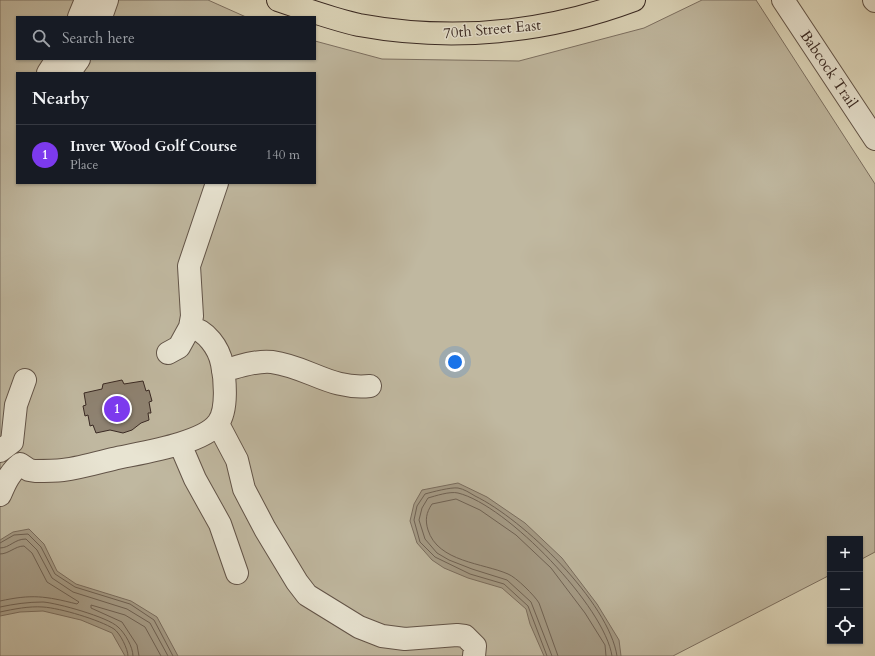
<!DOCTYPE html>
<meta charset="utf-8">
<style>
body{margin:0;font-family:Cardo,serif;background:#20242c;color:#f1f3f6}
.controls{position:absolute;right:12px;bottom:12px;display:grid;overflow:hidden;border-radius:0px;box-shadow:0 1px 3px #0004}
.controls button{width:36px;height:36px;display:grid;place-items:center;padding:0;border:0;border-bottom:1px solid #363941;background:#171b24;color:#f1f3f6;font:20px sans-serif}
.you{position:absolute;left:455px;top:362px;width:14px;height:14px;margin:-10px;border:3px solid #fff;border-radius:50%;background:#1a73e8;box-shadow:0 0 0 6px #1a73e833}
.badge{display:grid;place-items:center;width:26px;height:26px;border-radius:50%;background:#7c3aed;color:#fff;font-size:13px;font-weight:700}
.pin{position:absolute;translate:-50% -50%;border:2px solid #fff;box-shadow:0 1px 4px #0006}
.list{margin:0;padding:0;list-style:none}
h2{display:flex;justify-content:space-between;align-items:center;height:52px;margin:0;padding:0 16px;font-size:17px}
h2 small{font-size:13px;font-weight:400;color:#9ea1a6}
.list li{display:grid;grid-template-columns:26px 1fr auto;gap:12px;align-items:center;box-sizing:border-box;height:60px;padding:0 16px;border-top:1px solid #363941}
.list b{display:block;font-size:15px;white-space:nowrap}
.list p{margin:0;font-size:13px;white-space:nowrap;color:#9ea1a6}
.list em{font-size:13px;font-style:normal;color:#9ea1a6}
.icon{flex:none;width:22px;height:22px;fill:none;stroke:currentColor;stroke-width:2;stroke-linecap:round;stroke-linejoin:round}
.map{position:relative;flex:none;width:875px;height:656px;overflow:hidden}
.search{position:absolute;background:#171b24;box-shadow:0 1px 3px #0004;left:16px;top:16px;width:300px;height:44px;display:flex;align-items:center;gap:10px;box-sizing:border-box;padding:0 14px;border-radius:0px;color:#9ea1a6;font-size:15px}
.panel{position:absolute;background:#171b24;box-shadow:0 1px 3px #0004;left:16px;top:72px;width:300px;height:112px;border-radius:0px}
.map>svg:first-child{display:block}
.green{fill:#c0b8a0;stroke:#7c7062;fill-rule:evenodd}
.water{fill:#a59b86;stroke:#7a6d5e}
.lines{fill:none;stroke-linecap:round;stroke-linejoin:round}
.shore{stroke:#6f6254;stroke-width:1}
.building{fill:#8e8271;stroke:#392923}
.minor-casing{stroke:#625448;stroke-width:24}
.major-casing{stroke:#392923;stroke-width:24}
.minor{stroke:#e8e4d2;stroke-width:22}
.major{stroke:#dcd5b9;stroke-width:22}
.labels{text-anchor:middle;stroke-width:3;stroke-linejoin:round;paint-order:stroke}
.street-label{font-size:15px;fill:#392923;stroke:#e8e4d2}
</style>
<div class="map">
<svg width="875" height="656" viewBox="0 0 875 656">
<rect width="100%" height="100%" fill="#dcd5b9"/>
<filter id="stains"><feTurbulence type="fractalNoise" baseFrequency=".005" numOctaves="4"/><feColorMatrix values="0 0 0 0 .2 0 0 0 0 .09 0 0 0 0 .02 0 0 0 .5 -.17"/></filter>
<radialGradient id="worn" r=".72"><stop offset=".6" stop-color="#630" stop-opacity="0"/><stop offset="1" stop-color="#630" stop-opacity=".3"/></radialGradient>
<path class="green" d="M0 0H208L246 17H17V59H315V41L382 59 519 61 644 28 702 0H756L875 184V552L860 560V539H830V575L673 656H0ZM17 73H315V183H17Z"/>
<path class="water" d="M458 483 487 497 525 523 562 558 597 604 619 640 621 656H544L530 624 526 609 502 588 468 578 444 568 432 560 417 543 410 521 414 504 422 490Z
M29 529 44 544 57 571 76 584 131 601 157 617 178 656H125L112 633 81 620 43 611 20 612 0 616V540L13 532Z"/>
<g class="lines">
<path class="shore" d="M0 543 14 535 28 534 41 547 55 574 75 587 130 604 154 620 173 656
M0 548C10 548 14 539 26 539L37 550 52 578 73 592 127 609 150 623 168 656
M0 554C9 554 15 546 24 546L32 553 47 582 79 602 77 604C45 596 32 594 0 601
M0 607C14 604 28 602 43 602 57 603 108 617 118 627 125 633 133 647 133 656
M0 612C14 609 29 606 43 607 60 608 100 620 114 629 120 633 128 649 128 656
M139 656 137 645 122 622 91 608V605L125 615 145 627 161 656
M547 656 528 606 504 584 470 574 435 557 420 542 414 520 417 506 425 494C432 492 451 487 458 488 464 489 470 493 475 496 523 519 609 602 617 656
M552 656 531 602 507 580 472 569 449 560 437 553 425 539 419 520 422 508 428 498C435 496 450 491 458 493 507 505 605 607 612 656
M558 656 539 603C535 596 516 577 508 574 483 563 438 562 428 530 425 520 426 513 432 504L456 499 480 510 516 535 551 568 585 613 605 645 606 656"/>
</g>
<path class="building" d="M122 380 124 384 143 381 146 391 149 390 152 401 149 402 151 413H148L149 420 141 423 132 430 123 433 110 430 96 433 93 425 90 426 88 415 85 416 83 406 86 405 84 393 102 389 103 384Z"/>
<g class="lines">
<defs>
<path id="minor" d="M783 0 875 139
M874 0 875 1
M79 17 86 0
M101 17 107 0
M48 73 57 59
M69 73 79 59
M190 327 192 316 189 266 217 183
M223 371C238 367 256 360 272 362 309 367 330 390 370 386
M218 424 237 460 244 489 265 529 297 582 307 595 359 627 382 636 405 639 457 635 465 636 475 646 474 656
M180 444 195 479 220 524 237 573
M0 451 12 442 16 405 25 380
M0 495C5 483 10 472 20 464L29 470 35 471C44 471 54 471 63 470 80 468 97 463 113 459 139 453 203 444 218 423 228 410 225 378 222 364 219 348 206 330 190 327L179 347 168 353"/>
<path id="major" d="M278 0C305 9 332 19 359 25 452 42 546 33 634 0"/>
</defs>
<use href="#minor" class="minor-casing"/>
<use href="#major" class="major-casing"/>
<use href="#minor" class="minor"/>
<use href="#major" class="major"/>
</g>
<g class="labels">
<g class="street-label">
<text transform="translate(492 29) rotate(-5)" y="5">70th Street East</text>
<text transform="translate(829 69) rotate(56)" y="5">Babcock Trail</text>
</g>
</g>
<rect width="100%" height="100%" filter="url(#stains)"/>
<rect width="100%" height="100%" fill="url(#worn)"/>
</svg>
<div class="controls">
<button>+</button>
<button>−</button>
<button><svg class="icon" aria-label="locate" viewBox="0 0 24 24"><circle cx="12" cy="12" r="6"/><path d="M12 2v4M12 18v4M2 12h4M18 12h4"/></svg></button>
</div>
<div class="you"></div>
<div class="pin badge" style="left:117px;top:409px">1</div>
<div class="search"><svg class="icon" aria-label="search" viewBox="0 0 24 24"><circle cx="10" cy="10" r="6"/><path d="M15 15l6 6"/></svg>Search here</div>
<section class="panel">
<h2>Nearby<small></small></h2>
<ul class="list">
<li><span class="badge">1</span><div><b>Inver Wood Golf Course</b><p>Place</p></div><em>140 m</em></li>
</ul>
</section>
</div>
